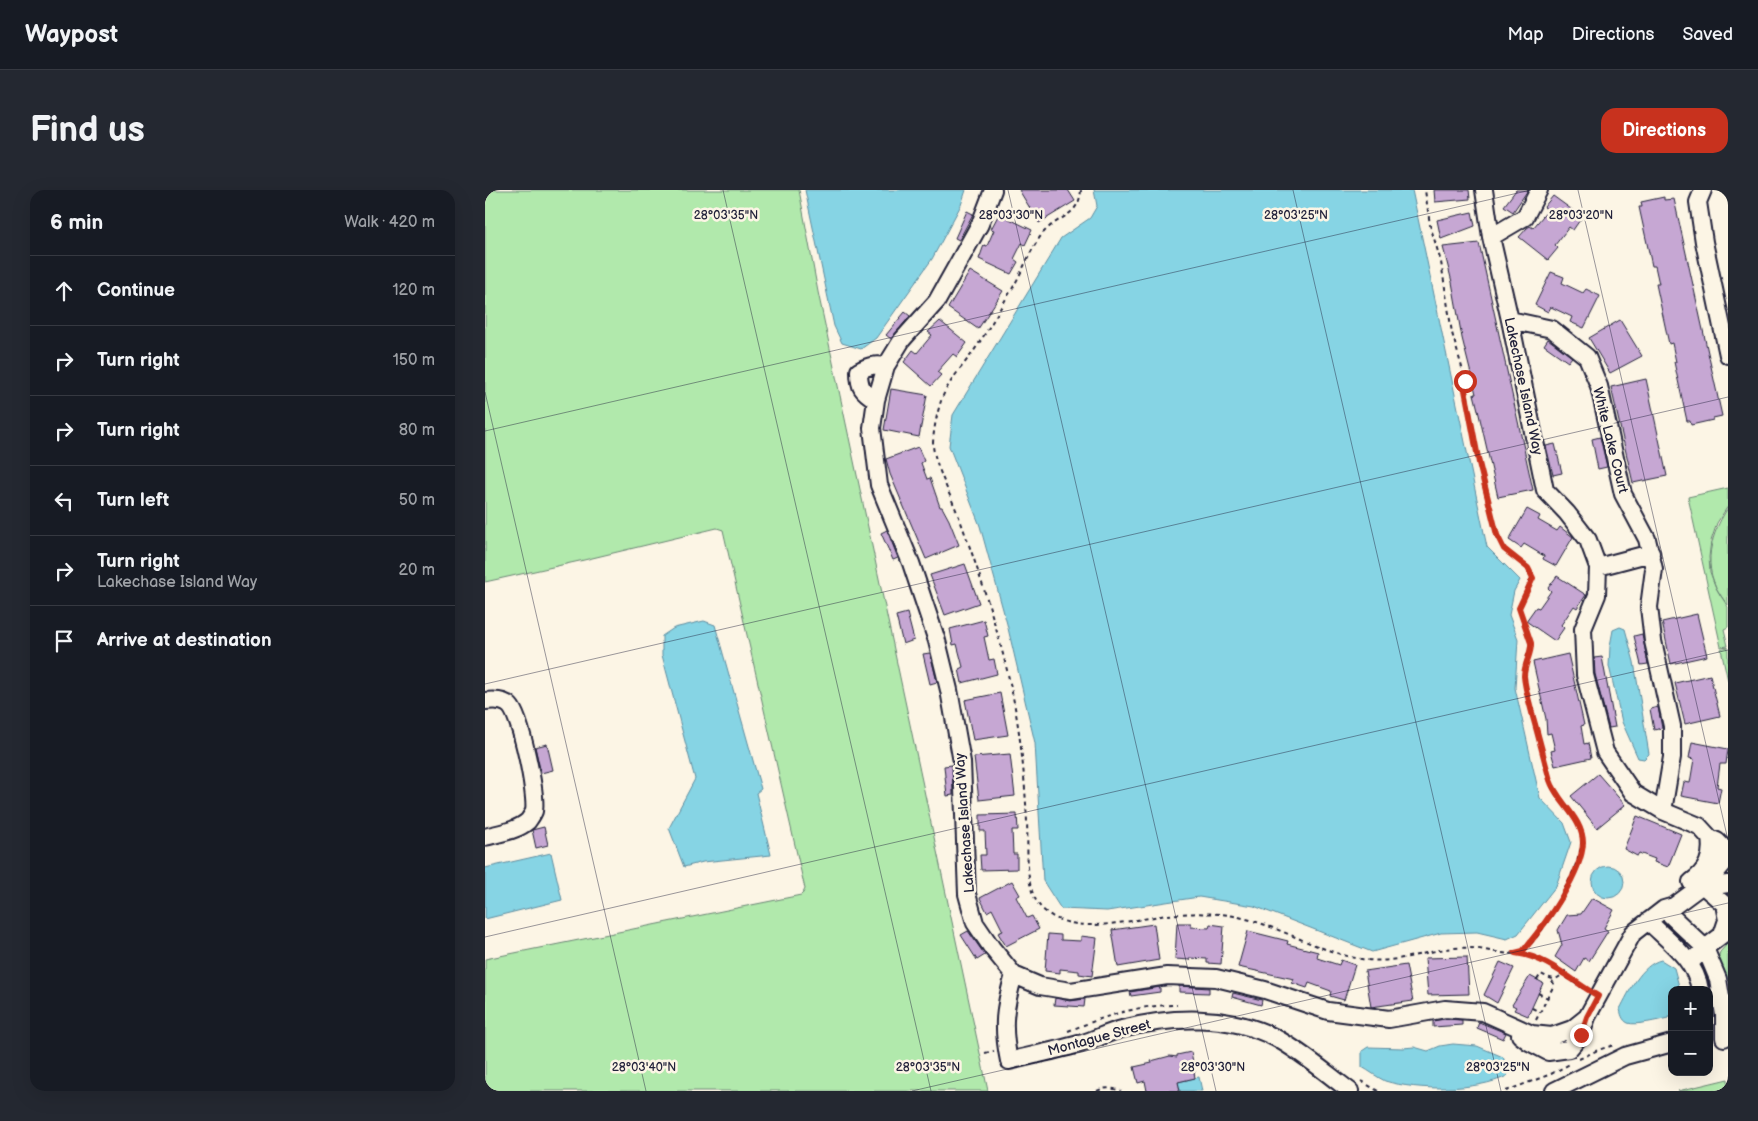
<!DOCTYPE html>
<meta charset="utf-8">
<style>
body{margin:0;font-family:"Balsamiq Sans",sans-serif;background:#242831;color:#f1f3f6}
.controls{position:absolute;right:15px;bottom:15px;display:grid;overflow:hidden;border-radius:10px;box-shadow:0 5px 20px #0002}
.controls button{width:45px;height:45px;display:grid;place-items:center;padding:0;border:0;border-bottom:1px solid #363941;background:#171b24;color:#f1f3f6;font:25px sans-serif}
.stop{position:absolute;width:15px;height:15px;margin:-11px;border:4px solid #c8321e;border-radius:50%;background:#fff}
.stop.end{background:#c8321e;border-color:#fff;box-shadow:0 1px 5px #0008}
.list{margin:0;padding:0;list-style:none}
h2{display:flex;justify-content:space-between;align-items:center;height:65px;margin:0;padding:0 20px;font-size:21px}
h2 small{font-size:16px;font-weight:400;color:#9ea1a6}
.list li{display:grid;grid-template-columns:32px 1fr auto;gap:15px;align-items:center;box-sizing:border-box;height:70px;padding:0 20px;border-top:1px solid #363941}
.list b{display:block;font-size:19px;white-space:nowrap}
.list p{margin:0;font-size:16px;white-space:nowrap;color:#9ea1a6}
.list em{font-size:16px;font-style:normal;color:#9ea1a6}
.icon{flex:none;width:28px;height:28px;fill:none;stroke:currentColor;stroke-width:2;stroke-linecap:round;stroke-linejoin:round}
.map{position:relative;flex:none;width:1243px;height:901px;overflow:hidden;border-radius:15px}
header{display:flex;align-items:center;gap:30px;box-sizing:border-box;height:70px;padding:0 25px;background:#171b24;border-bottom:1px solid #363941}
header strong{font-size:24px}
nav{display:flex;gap:28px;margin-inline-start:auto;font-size:18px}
.intro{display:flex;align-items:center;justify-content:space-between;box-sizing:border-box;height:120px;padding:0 30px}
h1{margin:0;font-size:35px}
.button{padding:12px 22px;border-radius:15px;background:#c8321e;color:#fff;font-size:18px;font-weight:700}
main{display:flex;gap:30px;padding:0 30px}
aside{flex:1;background:#171b24;border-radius:15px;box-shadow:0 5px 20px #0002}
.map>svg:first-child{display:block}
.green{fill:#b1e9ac;stroke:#6a8674}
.water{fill:#86d4e4;stroke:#5e8da0}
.building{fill:#c6a7d3;stroke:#22223b}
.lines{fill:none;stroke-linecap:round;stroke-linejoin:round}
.minor-casing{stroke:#22223b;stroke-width:20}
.path{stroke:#22223b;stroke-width:2;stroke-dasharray:4 4;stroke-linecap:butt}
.minor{stroke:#fcf5e5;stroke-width:16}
.route{stroke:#c8321e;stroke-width:6}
.ticks{fill:none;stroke:#22223b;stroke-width:1;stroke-opacity:0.45}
.labels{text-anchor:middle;stroke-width:5;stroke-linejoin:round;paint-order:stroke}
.street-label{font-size:14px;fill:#22223b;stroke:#fcf5e5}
.ticks-label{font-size:12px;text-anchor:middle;fill:#22223b;stroke:#fcf5e5;stroke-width:5;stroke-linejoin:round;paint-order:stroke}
</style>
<header>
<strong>Waypost</strong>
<nav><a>Map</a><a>Directions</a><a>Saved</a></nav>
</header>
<div class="intro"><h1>Find us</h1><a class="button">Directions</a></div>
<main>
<aside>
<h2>6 min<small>Walk · 420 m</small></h2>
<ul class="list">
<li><svg class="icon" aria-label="ahead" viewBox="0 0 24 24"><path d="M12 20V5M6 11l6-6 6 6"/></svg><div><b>Continue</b></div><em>120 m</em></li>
<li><svg class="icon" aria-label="right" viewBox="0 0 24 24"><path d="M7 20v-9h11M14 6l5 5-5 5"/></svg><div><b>Turn right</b></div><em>150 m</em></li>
<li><svg class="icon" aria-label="right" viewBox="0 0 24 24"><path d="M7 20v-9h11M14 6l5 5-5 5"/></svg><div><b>Turn right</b></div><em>80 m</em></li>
<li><svg class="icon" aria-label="left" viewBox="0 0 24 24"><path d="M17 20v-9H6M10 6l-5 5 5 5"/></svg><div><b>Turn left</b></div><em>50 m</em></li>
<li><svg class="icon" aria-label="right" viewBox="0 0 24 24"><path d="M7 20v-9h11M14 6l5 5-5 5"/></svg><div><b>Turn right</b><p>Lakechase Island Way</p></div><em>20 m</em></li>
<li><svg class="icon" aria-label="arrive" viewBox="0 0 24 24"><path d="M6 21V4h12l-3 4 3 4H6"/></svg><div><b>Arrive at destination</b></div></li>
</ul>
</aside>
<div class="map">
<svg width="1243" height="901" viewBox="0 0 1243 901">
<rect width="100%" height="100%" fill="#fcf5e5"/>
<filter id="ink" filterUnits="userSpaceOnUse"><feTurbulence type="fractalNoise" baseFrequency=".02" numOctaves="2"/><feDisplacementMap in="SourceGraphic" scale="10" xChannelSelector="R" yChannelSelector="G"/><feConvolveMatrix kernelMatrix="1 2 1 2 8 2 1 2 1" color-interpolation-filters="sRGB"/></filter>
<g filter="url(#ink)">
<path class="green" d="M0 0H314L333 102 503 901H0V769L316 705 318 703 320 699 238 340 232 338 99 370 0 392Z
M1243 298V316L1232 333 1226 351 1224 367 1225 382 1231 398 1243 417V437L1239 439 1243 456 1236 457 1203 307Z
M1243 318V415C1216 385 1222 349 1243 318Z
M1243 457V491L1236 459Z
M1243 753V812L1233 768 1235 762Z
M1243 889V901H1193Z"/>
<path class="water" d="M320 0H481L476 15 447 69 391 148 376 159 357 153 349 136Z
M609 0H927L1002 357 1035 390 1029 401 1024 425 1033 449 1030 498 1055 608 1079 633 1086 652 1071 696 1033 744 1022 749 992 742 956 743 887 762 769 716 714 707 622 721 576 719 558 691 550 553 522 434 495 336 464 256 468 225 576 48 605 28 612 16Z
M219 431 230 435 276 599 271 603 286 665 218 672 199 677 184 638 210 589 177 465V446L189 438Z
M1135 437 1140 439 1149 472 1164 564 1159 569 1153 568 1137 532 1124 476 1125 456 1128 440Z
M66 663 77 710 0 729V678Z
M1107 692a16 16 0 1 1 32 0a16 16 0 1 1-32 0Z
M1176 770 1189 778 1195 800H1187V824L1183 828C1174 830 1150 836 1143 833 1137 830 1136 824 1135 819 1144 802 1156 775 1176 770Z
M968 854 992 856 1018 867 1022 877V886C992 901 933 901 900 891 892 887 884 881 877 877V861L883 857 918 858 929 857 943 861 955 856Z
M714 887 717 901H695L693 892Z"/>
<path class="building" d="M534 0H583L590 11 554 33Z
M949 0H984L985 9 950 12Z
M1031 0H1043L1028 22 1019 16Z
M1068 6 1097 27 1088 40 1084 37 1070 55 1073 58 1063 70 1034 47 1042 38 1045 36 1048 38 1063 20 1059 17Z
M1179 7V10L1189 9 1237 226 1228 228V230L1206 235 1205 231H1202L1189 172H1191L1187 153 1184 154 1171 94H1174L1170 76H1167L1154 17H1157L1156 12Z
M482 21 488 24 474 50 470 48Z
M987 22 990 36 956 49 952 30Z
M514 24 547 40 540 55 537 53 529 69 533 72 526 84 494 69 499 55 502 56 509 40 506 39Z
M994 53 1048 300 1013 307 993 220 989 204H991L977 148 967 92 958 57Z
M485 81 518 101 493 139 463 118Z
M1066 82 1079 87 1077 93 1098 103 1101 99 1115 106 1099 138 1085 132 1087 127 1066 117 1063 122 1050 115Z
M420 122 425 126 406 149 401 145Z
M1135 130 1157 166 1125 183 1104 148Z
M455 131 482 153 472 167 468 164 452 182 456 185 446 196 419 172 428 160 432 163 447 145 443 142Z
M1063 149 1087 167 1083 172 1059 155Z
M1161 189 1182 286 1148 293 1126 197Z
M406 199 442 205 434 247 399 240Z
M1115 247 1122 277 1113 279 1107 249Z
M1070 254 1077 283 1068 285 1061 256Z
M433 257 439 271 436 273 442 289 445 288 455 317H457L464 330 474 355 441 369 405 284 401 269Z
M1042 319 1055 326 1053 330 1072 341 1075 337 1088 347 1071 376 1058 369 1059 366 1039 354 1036 358 1024 350Z
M402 340 413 368 408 370 396 343Z
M480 374 494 413 460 425 445 385Z
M1072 386 1101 405 1092 418 1089 416 1076 435 1079 438 1070 451 1041 431 1051 417 1054 418 1066 401 1063 398Z
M422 423 429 450 418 454 411 426Z
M1212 424 1222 466 1186 474 1177 432Z
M499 430 503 446 499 447 504 470 509 469 512 484 477 493 474 479 478 477 472 454 468 455 465 439Z
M1157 444 1163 474 1156 475 1149 446Z
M445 463 452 492 445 494 438 464Z
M1083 464 1099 535 1096 536 1099 554 1103 553 1106 568 1070 576 1066 561 1070 560 1066 543 1062 544 1061 529 1048 472Z
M1117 467 1130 537 1124 538 1110 484 1109 468Z
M1225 485 1235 526 1200 534 1190 493Z
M515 503 523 545 488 550 480 510Z
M1173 517 1177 538 1169 540 1165 519Z
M1207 552 1243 559 1241 574H1235L1232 597 1236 598 1233 613 1196 606 1199 592 1205 593 1209 569 1204 568Z
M62 554 68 580 56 583 50 557Z
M525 564 530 606 494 610 489 567Z
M467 575 468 605 462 606 459 576Z
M1113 584 1140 615 1112 638 1086 606Z
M532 624 533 640H527L528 664H532V679L496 680 495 665H501L500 641H495V625Z
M1152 626 1196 644 1183 677 1169 672 1170 669 1154 663 1152 666 1139 659Z
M59 637 63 655 51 658 47 640Z
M527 691 535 705 531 707 542 728 547 726 554 739 521 756 513 743 518 741 507 719 502 722 495 708Z
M1107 708 1129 720 1119 738 1123 741 1104 771 1099 768 1091 782 1070 767 1077 755 1073 740 1082 725 1096 724Z
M692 733H706V737L724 738 725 734 739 736 736 774 722 773V769L705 768V770L690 769Z
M669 734 674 770 633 777 627 740Z
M483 741 500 765 492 770 476 745Z
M763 741 803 751 802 754 833 762 832 768 854 775 856 770 870 775 859 810 845 806 846 801 824 793 822 798 807 793 809 789 753 777Z
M563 744 576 745V750L596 751V746L612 748 607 786 594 784V781L575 779V783L560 781Z
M982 767 984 804 943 805 940 768Z
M1015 772 1029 778 1012 813 999 805Z
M921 775 928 811 886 817 880 781Z
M1045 786 1058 793 1043 826 1029 820 1031 817 1027 815Z
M694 796 724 798V803L694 802Z
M675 797V802L646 806 645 802Z
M748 803 777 810 776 815 747 807Z
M570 808 585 811 600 809 599 817 569 815Z
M960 829 977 830V835L948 837V831Z
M994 832 1021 843 1018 849 992 838Z
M706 862 710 882H709L710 888 693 892 695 901H662L660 891 653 893 649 877 667 873 666 871 685 866 692 867V865Z"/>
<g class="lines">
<defs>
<path id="minor" d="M508 0 495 34 452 111 417 150 401 176 391 210 387 238 394 295 426 373 452 451 464 500 477 572 482 704 490 733 507 758 529 785 555 796 586 801 682 786 731 788 780 800 843 821 904 829 960 819 998 822 1047 844 1067 846 1087 839 1102 827
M999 0 1006 47 1025 130 1060 300 1082 323 1103 350 1113 377 1112 405 1098 439 1100 485 1120 562 1148 603 1178 621 1214 636 1225 648 1232 651 1237 656 1240 664 1239 673 1228 686 1212 699 1189 716 1179 719 1148 743 1102 827 1096 845 1084 859 1063 862 1044 852 1035 845
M1218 0 1213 12 1219 52 1243 165
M1006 47 1040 27 1054 0
M1025 130 1067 139 1102 167 1114 196 1138 304 1162 349 1169 379 1164 417 1168 451 1187 536V567L1178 621
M391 210C377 201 374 198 374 181 383 176 390 174 401 176
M1113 377 1166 363
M0 511C8 510 19 510 25 516 36 527 52 605 49 621 48 624 45 628 43 631 32 641 14 643 0 647
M1206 692C1222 681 1228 667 1225 648
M1226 703 1236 695 1243 694
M1179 719 1220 758 1233 789 1239 825V848
M1163 731C1183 751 1211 770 1215 800
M1205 773 1220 758 1237 745 1242 730 1239 714 1217 695
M529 785C519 818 517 837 524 871 548 865 573 860 598 853 611 849 624 842 637 839 686 826 744 824 791 848 817 862 841 883 865 901
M1069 901 1140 866 1187 853"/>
</defs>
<use href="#minor" class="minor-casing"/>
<path class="path" d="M596 0C594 27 574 25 559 42 546 57 538 81 527 99 514 120 502 142 488 162 477 177 462 193 456 211 452 223 448 242 448 255 449 275 471 316 478 338 498 394 516 449 528 507 536 548 540 590 542 632 543 653 541 677 546 698 549 708 553 716 561 722 592 747 648 729 683 725 700 723 718 723 735 724 793 729 848 776 904 770 930 768 956 756 984 758 998 758 1020 767 1035 762 1054 755 1099 671 1097 649 1096 631 1078 613 1068 599L1065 591 1041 497C1040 489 1039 480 1041 472 1042 465 1046 460 1046 453L1034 418 1047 388 1043 378 1019 359 1012 345 994 273 978 181 967 143 956 72 945 35 940 0
M1032 763C1059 766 1078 786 1100 799
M1052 790 1056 784C1071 792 1072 790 1083 778
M1053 803 1063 808
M1047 818 1055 822
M1051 830 1067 799 1069 794 1066 789
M583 841C622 826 650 815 692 815
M500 863 509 861
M1094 869 1113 860 1129 855
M876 891 893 901
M612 901C620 897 627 898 636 901
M1021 901 1066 884 1085 874"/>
<use href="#minor" class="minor"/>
</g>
</g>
<g class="lines" filter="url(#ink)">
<path class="route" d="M980 191V200L994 273 1012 345 1019 359 1043 378 1048 388 1034 418 1046 453C1047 463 1039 474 1039 486 1040 500 1045 513 1048 527 1054 548 1059 569 1065 590 1072 612 1098 628 1098 653 1097 683 1061 733 1042 756L1038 761 1030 763C1061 766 1087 791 1113 806L1102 827 1096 845"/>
</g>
<path class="ticks" d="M238 0 446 901M523 0 731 901M808 0 1016 901M1093 0 1243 650M0 202 161 901M0 241 1046 0M0 494 1243 207M0 747 1243 460M427 901 1243 713"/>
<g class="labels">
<g class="street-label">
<text transform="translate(1039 196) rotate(78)" y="5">Lakechase Island Way</text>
<text transform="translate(1126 250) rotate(76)" y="5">White Lake Court</text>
<text transform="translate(479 633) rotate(-94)" y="5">Lakechase Island Way</text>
<text transform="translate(614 847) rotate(-15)" y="5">Montague Street</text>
</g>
</g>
<g class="ticks-label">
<text x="241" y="29">28°03'35"N</text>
<text x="526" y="29">28°03'30"N</text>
<text x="811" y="29">28°03'25"N</text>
<text x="1096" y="29">28°03'20"N</text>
<text x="159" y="881">28°03'40"N</text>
<text x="443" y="881">28°03'35"N</text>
<text x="728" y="881">28°03'30"N</text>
<text x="1013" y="881">28°03'25"N</text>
</g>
</svg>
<div class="controls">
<button>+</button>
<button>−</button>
</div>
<div class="stop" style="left:980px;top:191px"></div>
<div class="stop end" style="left:1096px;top:845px"></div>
</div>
</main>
